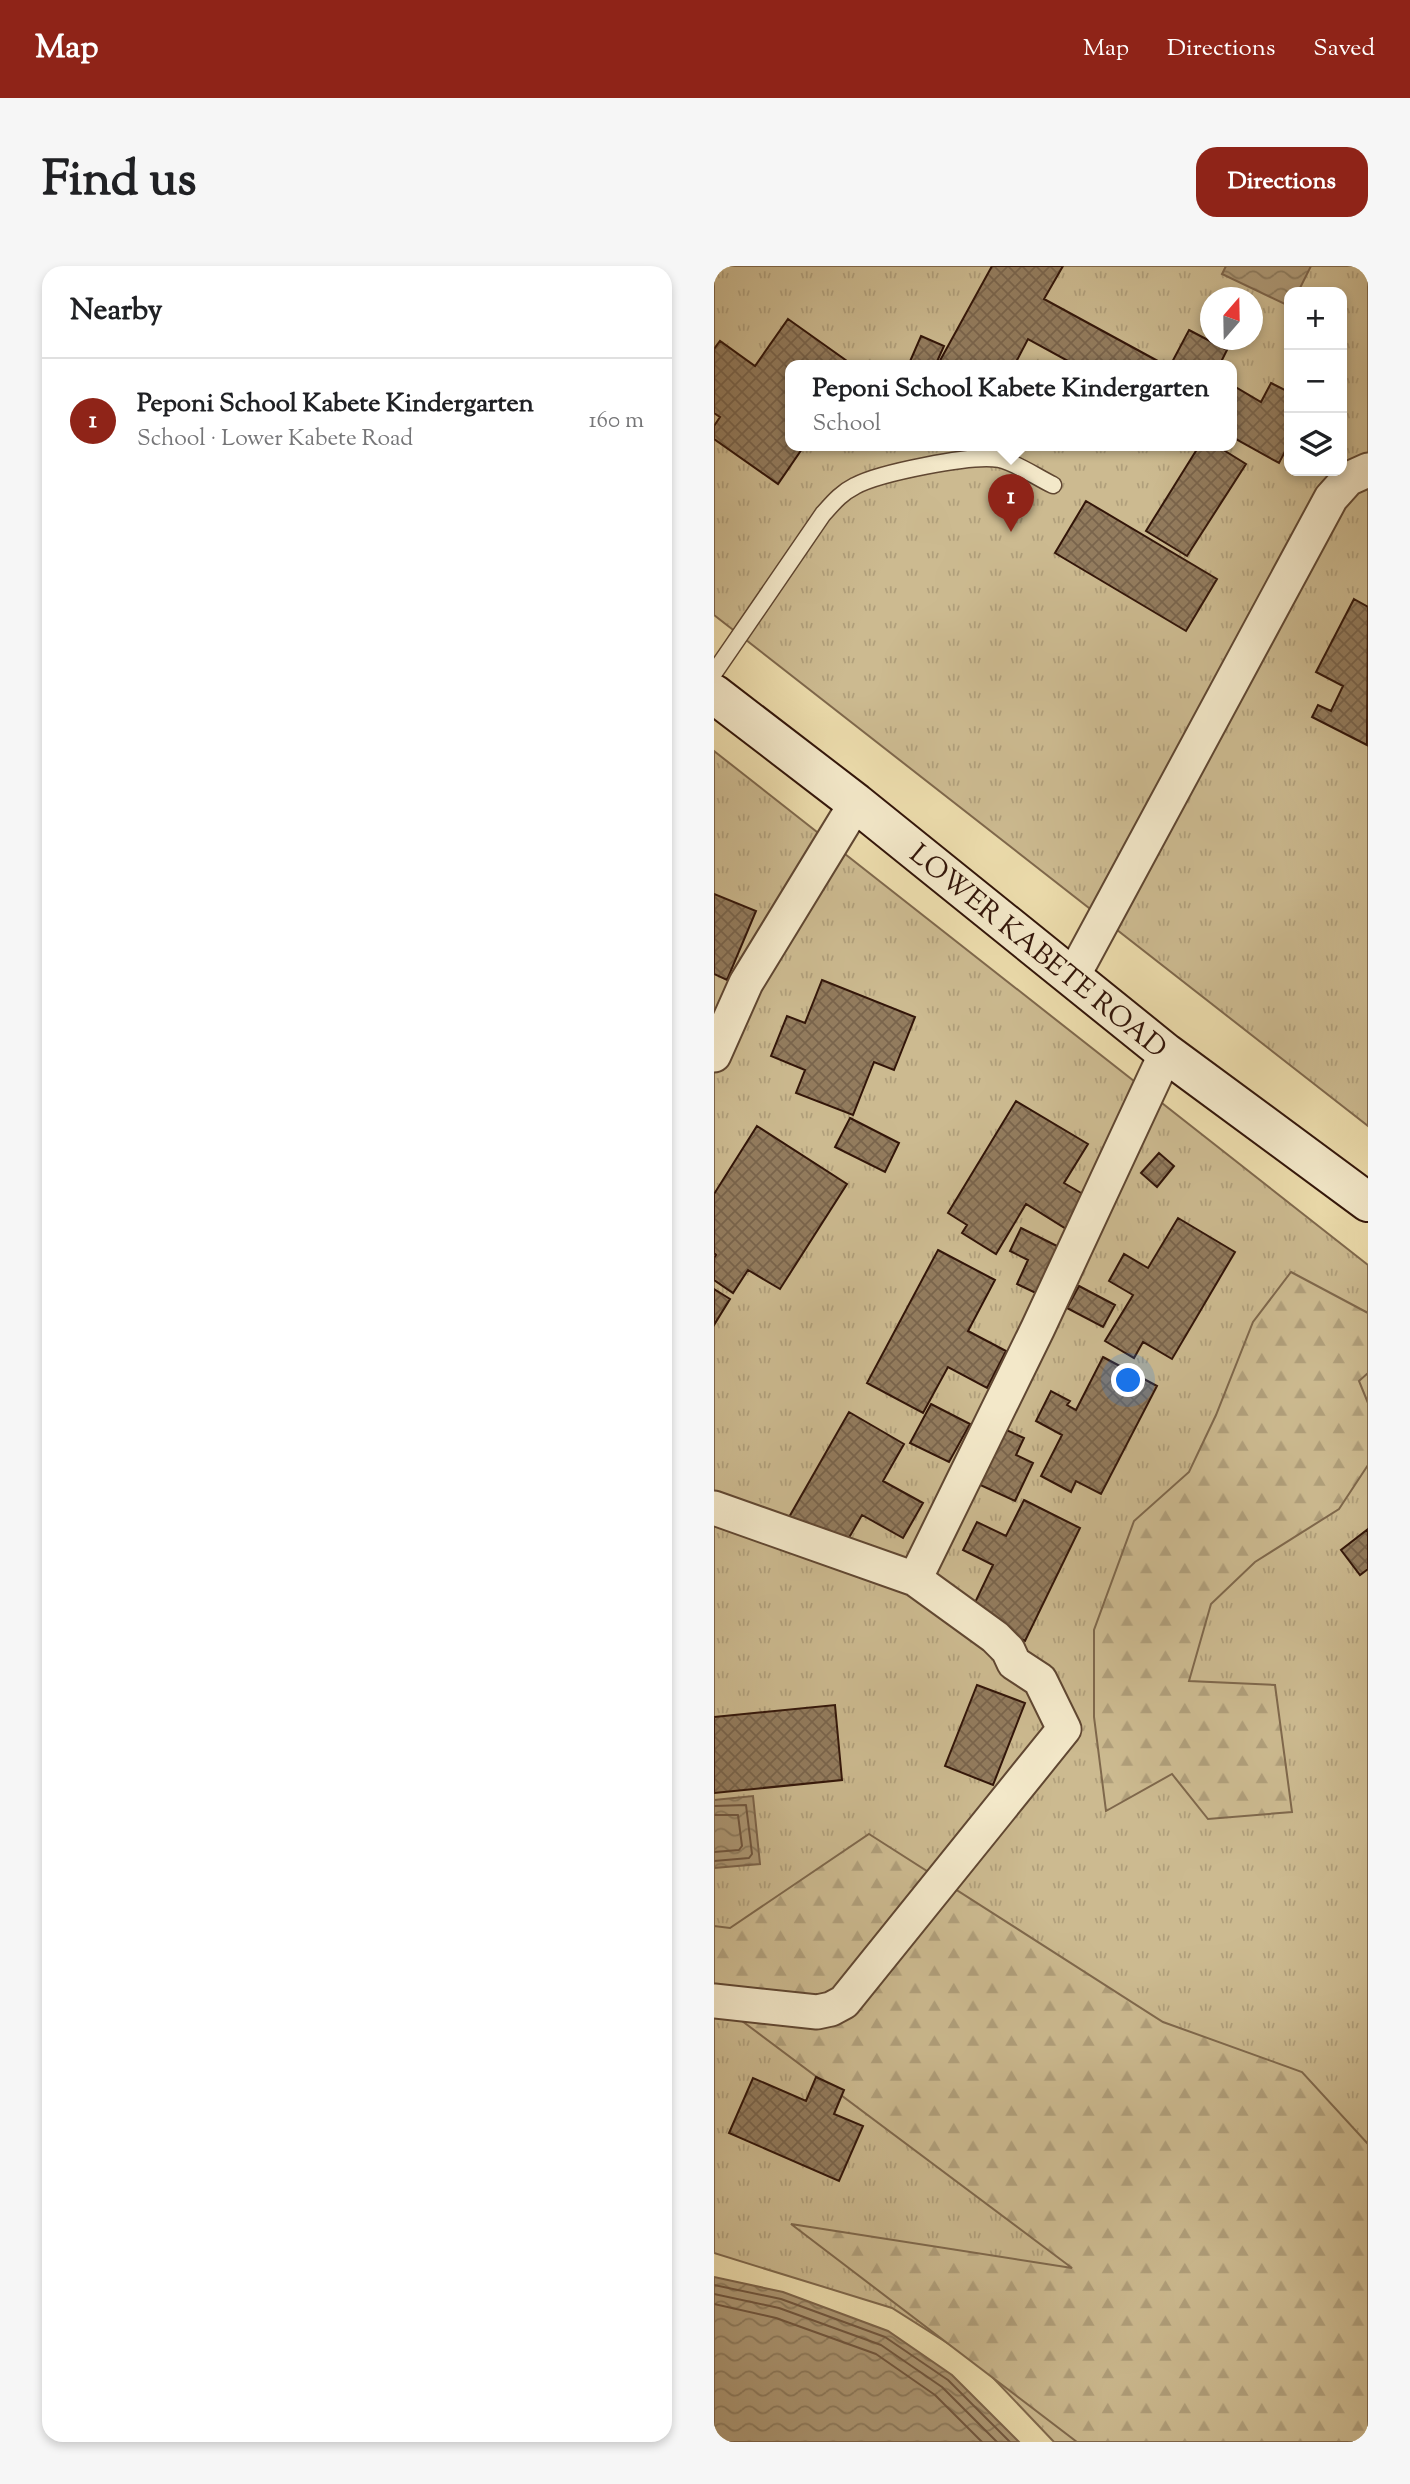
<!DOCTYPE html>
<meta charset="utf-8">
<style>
body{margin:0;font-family:"Sorts Mill Goudy",serif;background:#f6f6f6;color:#202124}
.controls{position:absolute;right:21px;top:21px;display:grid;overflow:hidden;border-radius:14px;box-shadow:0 4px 10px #0003}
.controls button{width:63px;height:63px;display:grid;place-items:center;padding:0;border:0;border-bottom:2px solid #e0e0e0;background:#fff;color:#202124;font:35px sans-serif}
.compass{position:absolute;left:486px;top:21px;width:63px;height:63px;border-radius:50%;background:#fff;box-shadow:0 4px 10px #0003;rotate:20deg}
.you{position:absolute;left:415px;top:1115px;width:24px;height:24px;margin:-18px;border:5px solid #fff;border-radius:50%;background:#1a73e8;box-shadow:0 0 0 10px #1a73e833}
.badge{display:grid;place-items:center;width:46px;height:46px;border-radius:50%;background:#8f2418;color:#fff;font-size:23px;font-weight:700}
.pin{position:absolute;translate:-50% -58px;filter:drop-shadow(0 2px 4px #0008)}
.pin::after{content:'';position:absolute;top:37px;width:24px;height:21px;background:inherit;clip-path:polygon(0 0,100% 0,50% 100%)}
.popup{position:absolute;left:71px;top:94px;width:452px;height:91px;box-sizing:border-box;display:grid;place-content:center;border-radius:14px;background:#fff;filter:drop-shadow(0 2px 5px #0005);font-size:23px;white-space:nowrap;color:#757577}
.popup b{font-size:26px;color:#202124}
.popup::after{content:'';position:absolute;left:50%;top:100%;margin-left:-14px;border:14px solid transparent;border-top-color:#fff}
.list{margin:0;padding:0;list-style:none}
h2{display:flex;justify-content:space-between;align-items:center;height:91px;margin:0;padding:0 28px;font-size:30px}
h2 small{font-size:23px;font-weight:400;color:#757577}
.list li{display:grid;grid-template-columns:46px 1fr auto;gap:21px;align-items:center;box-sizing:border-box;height:126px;padding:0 28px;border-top:2px solid #e0e0e0}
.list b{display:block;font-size:26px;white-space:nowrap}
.list p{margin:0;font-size:23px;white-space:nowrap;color:#757577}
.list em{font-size:23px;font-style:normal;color:#757577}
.icon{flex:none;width:38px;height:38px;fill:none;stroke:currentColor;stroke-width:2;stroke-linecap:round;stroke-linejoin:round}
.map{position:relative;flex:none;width:654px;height:2176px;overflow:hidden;border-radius:21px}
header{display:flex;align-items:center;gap:42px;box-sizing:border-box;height:98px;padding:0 35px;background:#8f2418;color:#fff}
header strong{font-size:33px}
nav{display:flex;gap:38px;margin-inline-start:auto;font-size:24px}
.intro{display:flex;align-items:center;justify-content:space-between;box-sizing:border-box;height:168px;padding:0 42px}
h1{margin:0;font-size:49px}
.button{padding:18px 32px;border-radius:21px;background:#8f2418;color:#fff;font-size:24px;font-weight:700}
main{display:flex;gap:42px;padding:0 42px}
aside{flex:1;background:#fff;border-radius:21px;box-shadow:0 4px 10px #0003}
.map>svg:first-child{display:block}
.grass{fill:url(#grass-tufts);stroke:#7f684c;stroke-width:2;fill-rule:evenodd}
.forest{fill:url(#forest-firs);stroke:#7f684c;stroke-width:2}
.water{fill:url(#water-waves);stroke:#7c644a;stroke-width:2}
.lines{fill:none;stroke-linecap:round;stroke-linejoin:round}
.shore{stroke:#70563f;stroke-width:2}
.building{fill:url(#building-cross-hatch);stroke:#321509;stroke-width:2}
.service-casing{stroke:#604732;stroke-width:19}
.minor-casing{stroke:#604732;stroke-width:37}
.secondary-casing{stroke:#321509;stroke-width:42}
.service{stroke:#f3e8c9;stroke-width:16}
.minor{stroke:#f3e8c9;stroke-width:33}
.secondary{stroke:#f3e8c9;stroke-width:38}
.labels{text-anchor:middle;stroke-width:6;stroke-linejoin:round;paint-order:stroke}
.street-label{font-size:28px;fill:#321509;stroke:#f3e8c9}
</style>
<header>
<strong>Map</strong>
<nav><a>Map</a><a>Directions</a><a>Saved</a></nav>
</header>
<div class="intro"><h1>Find us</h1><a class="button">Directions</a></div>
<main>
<aside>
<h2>Nearby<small></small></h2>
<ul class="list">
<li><span class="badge">1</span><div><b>Peponi School Kabete Kindergarten</b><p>School · Lower Kabete Road</p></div><em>160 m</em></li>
</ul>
</aside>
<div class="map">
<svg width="654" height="2176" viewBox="0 0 654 2176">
<defs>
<pattern id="grass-tufts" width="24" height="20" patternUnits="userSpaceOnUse" patternTransform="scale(1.75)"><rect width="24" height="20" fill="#ccba90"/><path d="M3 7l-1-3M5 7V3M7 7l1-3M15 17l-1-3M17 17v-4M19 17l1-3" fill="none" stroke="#b09f7b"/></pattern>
<pattern id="forest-firs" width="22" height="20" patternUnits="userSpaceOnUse" patternTransform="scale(1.75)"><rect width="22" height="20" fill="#ccba90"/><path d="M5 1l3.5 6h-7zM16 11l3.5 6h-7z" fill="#b09f7b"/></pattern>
<pattern id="water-waves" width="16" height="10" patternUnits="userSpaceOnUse" patternTransform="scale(1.75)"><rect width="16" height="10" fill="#ad9875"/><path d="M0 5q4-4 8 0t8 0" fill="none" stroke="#8d7b5e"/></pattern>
<pattern id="building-cross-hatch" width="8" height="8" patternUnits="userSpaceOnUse" patternTransform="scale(1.75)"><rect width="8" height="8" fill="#937c5e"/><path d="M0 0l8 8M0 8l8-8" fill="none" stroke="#79644c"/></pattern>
</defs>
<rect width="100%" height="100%" fill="#ecdcac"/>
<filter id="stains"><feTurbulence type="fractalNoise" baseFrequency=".00286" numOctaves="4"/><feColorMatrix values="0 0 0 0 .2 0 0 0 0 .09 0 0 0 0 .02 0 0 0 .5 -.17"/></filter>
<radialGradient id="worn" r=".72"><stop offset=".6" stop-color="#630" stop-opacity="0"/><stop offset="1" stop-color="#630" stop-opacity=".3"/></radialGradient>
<path class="grass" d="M0 0H654V860L0 349ZM575 26H628V205H575ZM496 32H538V74H496ZM77 100H518V180H77Z
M0 485 654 999V2176H340L265 2097 178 2042 0 1987Z"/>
<path class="forest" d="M577 1006 654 1047V1107L645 1115 654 1137V1199L625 1243 541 1296 497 1338 475 1415 561 1419 578 1546 494 1553 458 1508 392 1545 380 1451V1364L420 1255 475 1206 502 1149 539 1056Z
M155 1568 449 1756 588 1806 654 1878V2176H363L77 1958 358 2002 0 1734V1660L16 1662Z"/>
<path class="water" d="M512 0H597L584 26H575V40L508 8Z
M39 1530 46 1598 0 1602V1534Z
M0 2011 69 2026 174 2065 238 2109 305 2176H0Z"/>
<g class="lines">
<path class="shore" d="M0 1540 32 1539 38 1588 35 1592 0 1595
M0 1549H24L28 1580 25 1584 0 1586
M0 2019 67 2033 171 2071 234 2114 296 2176
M0 2028 65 2042 167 2079 228 2121 283 2176
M0 2038 62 2052 162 2088 221 2129 268 2176"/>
</g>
<path class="building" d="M278 0H349L330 33 453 100H363L314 73 300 100H223Z
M74 53 140 100H77V180H90L64 218 0 173V160L6 151 0 147V83L6 75 41 100Z
M475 64 513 84 505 100H456Z
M207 70 230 80 221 100H194Z
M557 117 575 126V178L565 197 518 171V119L547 136Z
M485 180H503L532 198 473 290 432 265Z
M372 235 503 313 472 365 341 287Z
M640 333 654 341 653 479 598 451 604 439 617 445 629 420 602 406Z
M0 628 42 645 13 714 0 708Z
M108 714 201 751 180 804 160 796 139 849 82 827 91 804 57 790 73 750 91 757Z
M302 835 374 878 350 917 374 931 354 964 312 938 282 988 248 967 253 959 234 947Z
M136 852 185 877 171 906 121 881Z
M43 860 133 918 66 1023 34 1004 19 1027 0 1014V992L2 989 0 987V928Z
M445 887 460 900 443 921 427 907Z
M464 952 521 986 458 1093 429 1076 420 1092 391 1075 419 1029 395 1015 410 988 434 1002Z
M307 962 351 984 328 1030 303 1018 314 994 296 985Z
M224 984 281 1014 254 1065 292 1085 273 1122 234 1101 209 1147 153 1117Z
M365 1020 401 1039 389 1061 353 1042Z
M0 1023 16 1033 0 1059Z
M389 1091 443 1120 387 1228 362 1215 357 1226 327 1210 348 1169 322 1155 337 1125 356 1135 353 1139 362 1144Z
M217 1138 256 1158 235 1196 196 1177Z
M135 1146 190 1178 169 1215 209 1237 189 1272 148 1249 128 1284 74 1253Z
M288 1162 310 1172 302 1189 319 1197 301 1235 262 1217Z
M310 1234 366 1262 311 1375 255 1349 279 1299 249 1284 263 1256 292 1270Z
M654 1263V1303L646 1309 627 1284Z
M263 1419 311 1437 279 1519 231 1500Z
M121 1439 128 1514 0 1527V1451Z
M102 1811 130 1824 120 1848 149 1860 125 1915 15 1867 39 1812 92 1835Z"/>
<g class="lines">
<defs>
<path id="service" d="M0 407 109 248C119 237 127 227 141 220 165 207 258 188 285 193 301 196 324 212 339 219"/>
<path id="minor" d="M358 712 617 232 634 213 654 204
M0 789 32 717 142 537
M0 1242 201 1313 281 1371 294 1384 300 1397 326 1414 350 1463 130 1736 117 1743 103 1746 0 1735
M201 1313 324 1062 452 787"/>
<path id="secondary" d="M0 428 142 537 452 787 654 936"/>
</defs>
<use href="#service" class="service-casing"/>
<use href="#minor" class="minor-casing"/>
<use href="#secondary" class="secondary-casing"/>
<use href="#service" class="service"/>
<use href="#minor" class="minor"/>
<use href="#secondary" class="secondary"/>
</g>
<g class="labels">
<g class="street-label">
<text transform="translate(325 684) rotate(39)" y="10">LOWER KABETE ROAD</text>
</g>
</g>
<rect width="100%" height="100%" filter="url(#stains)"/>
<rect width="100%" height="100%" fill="url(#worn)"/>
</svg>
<div class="controls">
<button>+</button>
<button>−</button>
<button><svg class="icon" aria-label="layers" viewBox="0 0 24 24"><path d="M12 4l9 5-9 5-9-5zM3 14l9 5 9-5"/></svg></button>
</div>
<svg class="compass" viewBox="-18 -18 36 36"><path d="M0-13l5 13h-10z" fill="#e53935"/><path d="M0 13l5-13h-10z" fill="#757577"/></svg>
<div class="you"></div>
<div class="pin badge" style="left:297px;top:266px">1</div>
<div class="popup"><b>Peponi School Kabete Kindergarten</b>School</div>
</div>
</main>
